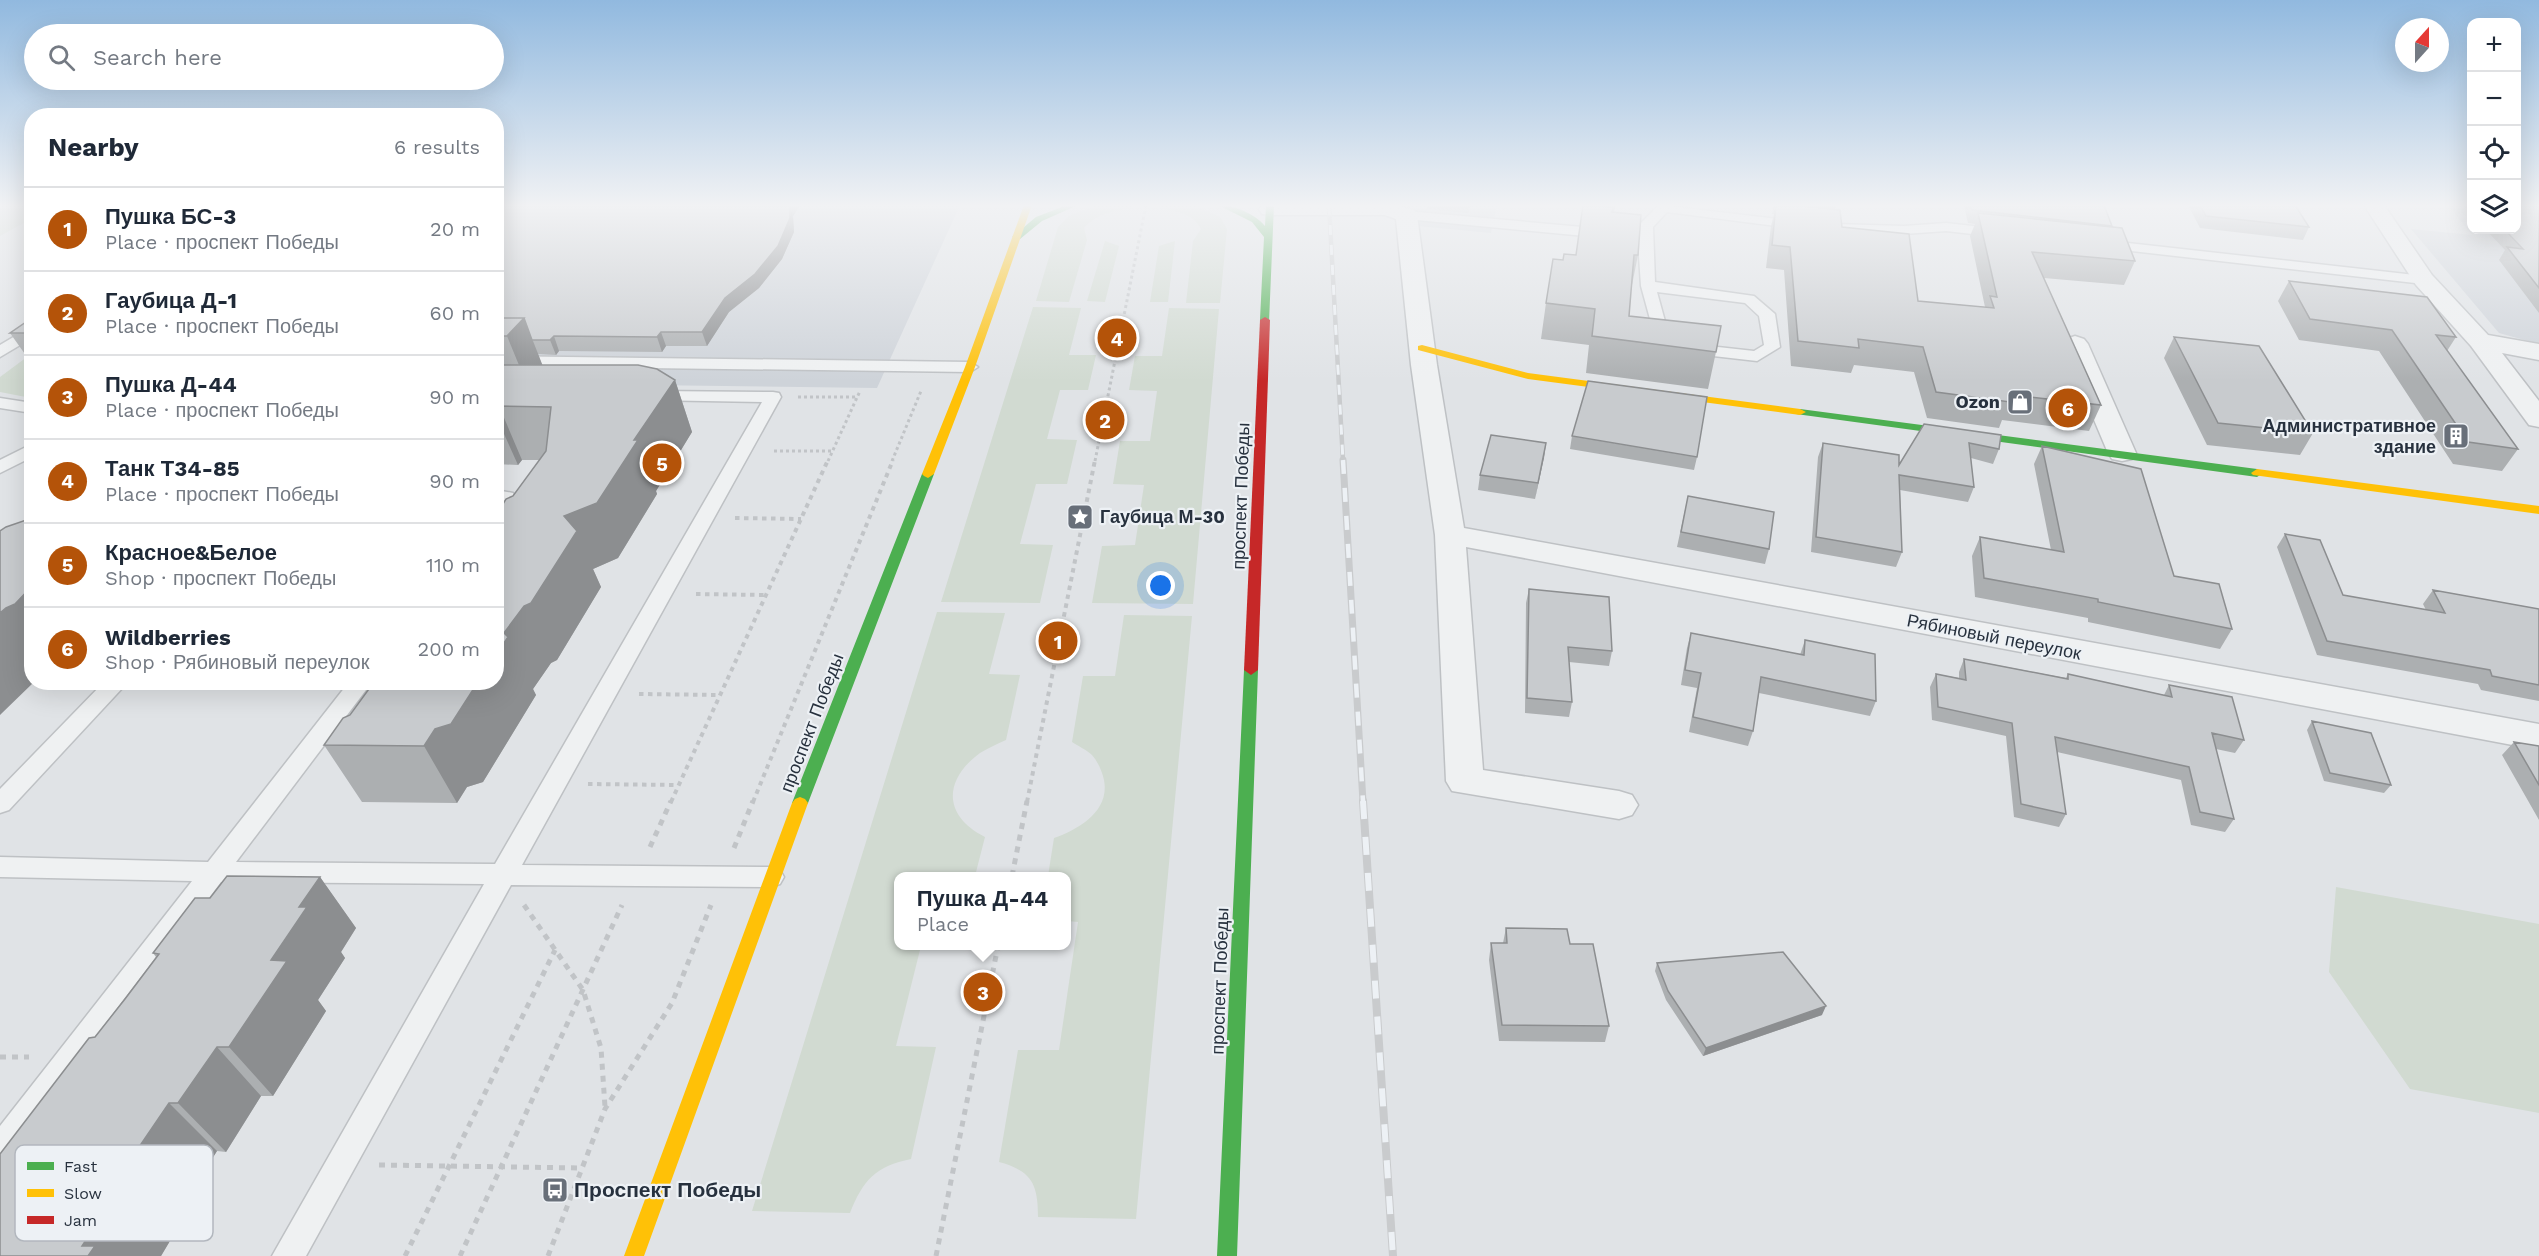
<!DOCTYPE html>
<meta charset="utf-8">
<style>
body{margin:0;font-family:"Work Sans",sans-serif;background:#f6f6f7;color:#1f2937}
.controls{position:absolute;right:18px;top:18px;display:grid;overflow:hidden;border-radius:12px;box-shadow:0 6px 24px #0002}
.controls button{width:54px;height:54px;display:grid;place-items:center;padding:0;border:0;border-bottom:2px solid #e0e1e3;background:#fff;color:#1f2937;font:30px sans-serif}
.compass{position:absolute;left:2395px;top:18px;width:54px;height:54px;border-radius:50%;background:#fff;box-shadow:0 6px 24px #0002;rotate:21deg}
.you{position:absolute;left:1161px;top:586px;width:21px;height:21px;margin:-15px;border:4px solid #fff;border-radius:50%;background:#1a73e8;box-shadow:0 0 0 9px #1a73e833}
.badge{display:grid;place-items:center;width:39px;height:39px;border-radius:50%;background:#b45309;color:#fff;font-size:20px;font-weight:700}
.pin{position:absolute;translate:-50% -50%;border:3px solid #fff;box-shadow:0 2px 6px #0006}
.popup{position:absolute;left:894px;top:872px;width:177px;height:78px;box-sizing:border-box;display:grid;place-content:center;border-radius:12px;background:#fff;filter:drop-shadow(0 2px 4px #0005);font-size:20px;white-space:nowrap;color:#747a83}
.popup b{font-size:22px;color:#1f2937}
.popup::after{content:'';position:absolute;left:50%;top:100%;margin-left:-12px;border:12px solid transparent;border-top-color:#fff}
.list{margin:0;padding:0;list-style:none}
h2{display:flex;justify-content:space-between;align-items:center;height:78px;margin:0;padding:0 24px;font-size:26px}
h2 small{font-size:20px;font-weight:400;color:#747a83}
.list li{display:grid;grid-template-columns:39px 1fr auto;gap:18px;align-items:center;box-sizing:border-box;height:84px;padding:0 24px;border-top:2px solid #e0e1e3}
.list b{display:block;font-size:22px;white-space:nowrap}
.list p{margin:0;font-size:20px;white-space:nowrap;color:#747a83}
.list em{font-size:20px;font-style:normal;color:#747a83}
.icon{flex:none;width:33px;height:33px;fill:none;stroke:currentColor;stroke-width:2;stroke-linecap:round;stroke-linejoin:round}
.map{position:relative;flex:none;width:2539px;height:1256px;overflow:hidden}
.search{position:absolute;background:#fff;box-shadow:0 6px 24px #0002;left:24px;top:24px;width:480px;height:66px;display:flex;align-items:center;gap:15px;box-sizing:border-box;padding:0 21px;border-radius:33px;color:#747a83;font-size:22px}
.panel{position:absolute;background:#fff;box-shadow:0 6px 24px #0002;left:24px;top:108px;width:480px;height:582px;border-radius:24px}
.map>svg:first-child{display:block}
.built{fill:#ced3d9}
.green{fill:#d1dad1}
.lines{fill:none;stroke-linecap:round;stroke-linejoin:round}
.lane-casing{stroke:#bec1c4;stroke-width:3}
.street-casing{stroke:#bec1c4;stroke-width:3}
.path-far2{stroke:#c1c4c7;stroke-width:3;stroke-dasharray:3 3;stroke-linecap:butt}
.path-far1{stroke:#c1c4c7;stroke-width:4;stroke-dasharray:4.5 4.5;stroke-linecap:butt}
.path{stroke:#c1c4c7;stroke-width:5;stroke-dasharray:6 6;stroke-linecap:butt}
.lane{fill:#eff1f2;fill-rule:evenodd}
.street{fill:#eff1f2;fill-rule:evenodd}
.fast{fill:#4caf50;fill-rule:evenodd}
.slow{fill:#ffc107;fill-rule:evenodd}
.jam{fill:#c62828;fill-rule:evenodd}
.rail-far2-casing{stroke:#c9cbcd;stroke-width:4.5}
.rail-far1-casing{stroke:#c9cbcd;stroke-width:7}
.rail-casing{stroke:#c9cbcd;stroke-width:8}
.rail-far2{stroke:#edf1f5;stroke-width:3;stroke-dasharray:10;stroke-linecap:butt}
.rail-far1{stroke:#edf1f5;stroke-width:4.5;stroke-dasharray:14;stroke-linecap:butt}
.rail{stroke:#edf1f5;stroke-width:6;stroke-dasharray:18;stroke-linecap:butt}
.wall{fill:#acafb1}
.shaded-wall{fill:#8c8e90}
.building{fill:#c8cbce;stroke:#8c8e90;stroke-width:1.5}
.labels{text-anchor:middle;stroke-width:4.5;stroke-linejoin:round;paint-order:stroke}
.poi-label{font-size:18px;font-weight:bold;fill:#27313e;stroke:#edf1f5;text-anchor:end}
.street-label{font-size:18px;fill:#27313e;stroke:#edf1f5}
.near-poi-label{font-size:21px;font-weight:bold;fill:#27313e;stroke:#edf1f5;text-anchor:start}
.key{fill:#edf1f5;stroke:#b2b7be;stroke-width:1.5}
.key-label{font-size:16px;fill:#27313e}
</style>
<div class="map">
<svg width="2539" height="1256" viewBox="0 0 2539 1256">
<rect width="100%" height="100%" fill="#e0e3e6"/>
<path class="built" d="M497 205H960L877 388 497 383Z
M1407 205H1497L1491 233 1407 225Z
M2448 205H2471L2472 230H2516L2539 205V344L2499 333 2411 229 2472 235Z"/>
<path class="green" d="M0 205H31V219L0 236Z
M1096 205H1133L1132 208C1114 210 1096 214 1084 228L1087 240 1069 302 1036 301 1058 227 1069 216Z
M1161 205H1195L1220 217 1227 229 1220 303H1186L1193 241 1201 229C1194 214 1176 211 1161 208Z
M1105 241 1119 246 1105 302 1087 301Z
M1175 241 1168 302H1150L1159 246Z
M1033 307 1081 308 1069 355H1096L1088 390H1060L1047 439 1077 440 1067 484H1036L1020 544 1053 545 1040 603 941 602Z
M1169 308 1219 309 1193 604 1092 603 1102 546 1135 545 1144 485 1113 484 1120 441H1150L1157 391 1129 390 1135 356H1162Z
M31 354V398L0 392V377Z
M937 612 1005 613 989 674 1020 675 1006 740C997 744 988 748 980 753 943 780 943 816 985 837L975 876H899V946H921L896 1046 936 1047 911 1159C876 1166 863 1180 850 1213L752 1211Z
M1124 615 1192 616 1136 1219 1038 1217C1038 1184 1032 1171 999 1162L1018 1050H1059L1078 922 1067 921V876H1048L1054 838C1079 829 1110 811 1104 780 1102 771 1098 762 1092 755 1087 750 1078 746 1072 742L1083 676H1115Z
M2336 887 2539 924V1113L2410 1089 2329 972Z"/>
<g class="lines">
<defs>
<path id="lane" d="M496 205H505L496 210Z
M1659 205 1804 222 1806 225 1799 229 1667 212 1653 227 1655 282 1754 296 1775 314 1780 347 1757 361 1678 352 1656 341 1641 286 1638 241 1406 219 1399 215 1406 211 1638 232 1641 223ZM1657 292 1745 303 1759 316 1764 345 1754 351 1682 343 1669 336Z
M1946 223 1999 229 2006 233 1999 237 1946 231 1904 234 1836 232 1829 228 1836 224 1904 226Z
M2101 240 2424 276 2431 280 2424 284 2096 247 2094 244 2096 241Z
M32 326V338L0 357V345Z
M496 356 970 362 978 367 970 372 496 366Z
M654 391 773 392 779 393 781 397 522 865 771 867 780 870 784 877 780 884 771 887 511 885 306 1256H272L484 884 221 882 11 1160 0 1164V1126L192 881 0 877V857L208 862 349 682H372L236 862 495 864 762 402 648 400 646 396 648 392Z
M0 398 32 403V413L0 408Z
M32 444V457L0 473V460Z
M496 490 513 493 515 497 503 513 496 515Z
M104 682H128L9 810 0 813V789Z"/>
<path id="street" d="M1262 205H1401V207L1414 210 1417 215 1437 365 1464 528 2539 724V750L1466 547 1483 770 1619 791 1632 795 1638 805 1632 815 1619 819 1452 791 1446 781 1435 535 1411 365 1396 219 1385 215H1270L1262 214 1259 209Z
M2364 205H2384L2432 275 2488 335 2539 344V360L2502 353 2539 401V427L2529 425 2471 346 2416 285Z
M2075 336 2084 339 2088 344 2136 453 2132 459 2122 461 2112 459 2108 453 2062 344 2066 339Z"/>
</defs>
<use href="#lane" class="lane-casing"/>
<use href="#street" class="street-casing"/>
<path class="path-far2" d="M798 397H857
M774 451H832
M828 461 860 391
M892 461 921 391
M1095 461 1146 205"/>
<path class="path-far1" d="M735 518 801 519
M696 594 766 595
M639 694 720 695
M588 784 678 785
M671 802 828 460
M753 802 893 460
M1027 802 1095 460"/>
<path class="path" d="M650 847 671 801
M734 848 753 801
M1012 876 1027 801
M524 905 583 990 601 1048 605 1107
M0 1057H29
M379 1165 581 1168
M405 1256 555 950
M460 1256 622 905
M548 1256 605 1109 672 1003 711 905
M936 1256 998 946"/>
<use href="#lane" class="lane"/>
<use href="#street" class="street"/>
<path class="fast" d="M1067 205H1078L1042 221 1020 239 1012 237 1036 217Z
M1218 205C1234 205 1254 213 1265 226L1266 205H1274L1269 322H1261L1260 320 1264 237 1252 222Z
M1800 409 2257 469 2263 473 2257 477 1796 414V410Z
M928 470 934 474 808 803 805 807 800 809 795 807 792 803 922 474Z
M1251 665 1258 670 1237 1256H1217L1244 670Z"/>
<path class="slow" d="M1024 205H1032L975 367 934 474 928 478 924 476 922 474 965 367Z
M1422 345 1528 373 1800 409 1806 412 1800 415 1528 379 1418 350V346Z
M2257 469 2539 506V514L2253 475 2251 473Z
M800 797 805 799 808 803 644 1256H624L792 803 795 799Z"/>
<path class="jam" d="M1265 317 1270 320 1258 670 1251 675 1244 670 1260 320Z"/>
<defs>
<path id="rail-far2" d="M1329 205 1343 461"/>
<path id="rail-far1" d="M1343 460 1363 802"/>
<path id="rail" d="M1363 801 1393 1256"/>
</defs>
<use href="#rail-far2" class="rail-far2-casing"/>
<use href="#rail-far1" class="rail-far1-casing"/>
<use href="#rail" class="rail-casing"/>
<use href="#rail-far2" class="rail-far2"/>
<use href="#rail-far1" class="rail-far1"/>
<use href="#rail" class="rail"/>
</g>
<path class="wall" d="M501 205H800L793 216 794 232 782 259 759 288 729 312 707 346H666L662 352 559 351 556 355 538 354 542 365 675 380 692 432 656 491 657 494 618 558 593 569 601 587 557 660 551 663 533 689 536 695 483 782 467 787 457 803 362 802 324 745 496 682 513 496 540 460H522L518 465 496 464V209Z
M1428 205H1471L1468 213 1427 209Z
M1583 205 1614 212 1638 255 1631 290 1629 316 1716 352 1708 389 1586 373 1589 345 1541 339 1546 303 1563 260 1576 255Z
M1774 205H1835V209L1842 227 1918 301 1985 307 1970 236 1975 224 1968 223 1964 206 1954 205H2104L2112 226V227L2135 261 2124 285 2044 278 2101 405 2089 431 2002 420 1999 428 1927 418 1914 372 1854 365 1851 373 1791 366 1784 270 1766 268 1771 226 1774 214H1772Z
M2188 205H2295L2309 227 2303 240 2200 228Z
M2463 205H2472V214Z
M2539 205V313L2499 260 2505 250 2486 230H2517Z
M2289 281 2456 337 2447 351 2518 449 2502 471 2453 464 2379 351 2299 340 2278 301Z
M32 318V364L10 333Z
M2174 337 2313 433 2300 455 2207 445 2164 358Z
M1924 424 1999 449 1993 464 1971 458 1974 487 1968 502 1900 490 1902 552 1896 567 1811 552 1818 457 1823 443 1899 465Z
M1572 436 1697 457 1694 470 1570 449Z
M1546 443 1535 499 1478 490 1480 475Z
M2042 446 2174 576 2232 629 2220 649 2088 622V618L1975 597 1972 556 1980 537 2051 550 2034 464Z
M1688 496 1769 549 1765 564 1677 547Z
M2285 534 2343 595 2426 610 2423 604 2433 590 2539 609V701L2481 690 2478 684 2317 655 2277 547Z
M1529 589 1612 651 1609 666 1569 662 1572 702 1569 717 1525 713 1526 603Z
M1691 633 1800 655 1805 640 1876 701 1870 716 1759 693 1753 731 1748 746 1689 732 1697 688 1681 685 1687 648Z
M1964 659 2066 678 2068 674 2164 695 2169 685 2244 740 2235 753 2216 749 2234 819 2225 832 2191 825 2181 780 2057 752 2066 814 2059 827 2014 817 2006 736 1932 720 1930 687 1936 674 1959 678V672Z
M2312 721 2391 785 2384 793 2324 781 2307 730Z
M2514 742 2539 746V820L2502 755Z
M320 877 356 928 341 952 345 958 318 1000 326 1011 273 1096H261L226 1152 217 1151 177 1214 183 1219 161 1256H0L95 1037 156 957 153 953 210 898Z
M1506 928 1570 944 1609 1026 1605 1042 1499 1041 1489 960 1491 943H1503Z
M1657 963 1822 1015 1703 1056 1666 1000 1655 971Z"/>
<path class="shaded-wall" d="M790 205H800L793 216 794 232 782 259 759 288 729 312 707 346 702 332 725 298Z
M524 318 544 369 528 387 507 336Z
M661 332 666 346 662 352 657 337Z
M554 336 559 351 556 355 550 340Z
M496 356 516 401 499 406 522 460 518 465 496 416Z
M675 380 692 432 656 491 657 494 618 558 593 569 601 587 557 660 551 663 533 689 536 695 483 782 467 787 457 803 424 746 435 729 478 682H496V655L504 633 564 516 634 440Z
M1546 443 1544 458 1535 499 1538 483Z
M32 586V682H34L0 715V613Z
M320 877 356 928 341 952 345 958 318 1000 326 1011 273 1096 229 1047 271 960 299 907Z
M1826 1006 1822 1015 1703 1056 1706 1048Z
M217 1047 261 1096 226 1152 178 1103Z
M169 1103 217 1151 177 1214 183 1219 161 1256H88L82 1246 122 1172Z"/>
<path class="building" d="M501 205H790V218L778 246 755 274 725 298 702 332H661L657 337 554 336 550 340H532L524 318H496V209Z
M1450 205H1470L1469 207Z
M1583 205 1613 207 1612 212 1641 215 1638 255H1634L1629 316 1721 326 1716 352 1592 336 1595 309 1546 303 1553 259 1563 260 1564 254 1576 255Z
M1591 205H1615L1613 212H1612L1613 207Z
M1776 205H1794L1840 210 1842 227 1909 234 1918 301 1994 308 1990 296 1997 297 1978 213 2122 228 2135 261 2032 252 2101 405 2011 395 2010 402 1936 392 1923 347 1858 339 1859 348 1798 341 1790 247 1772 245Z
M1810 205H1835V207Z
M1971 205H2104L2112 226 1972 210Z
M2200 205H2295L2309 227 2206 216Z
M2517 205H2539V288L2507 247 2523 249 2505 230H2517Z
M2289 281 2427 297 2456 337 2436 335 2518 449 2468 442 2392 330 2310 319Z
M32 318V333H10Z
M496 318H524L507 336H496Z
M2174 337 2259 346 2313 433 2218 423Z
M496 365H638L657 369 675 380 634 440H638L597 503 564 516 577 531 531 603 524 606 504 633 508 637 496 655V517L501 507 506 499 513 496 546 451 551 407 499 406 496 409Z
M1588 381 1707 397 1697 457 1572 436Z
M1924 424 2001 435 1999 449 1969 443 1974 487 1899 475 1902 552 1816 537 1823 443 1899 455V465Z
M1491 435 1546 443 1538 483 1480 475Z
M2042 446 2141 469 2174 576 2219 584 2232 629 2098 602V599L1984 578 1980 537 2064 552Z
M1688 496 1774 512 1769 549 1681 532Z
M32 503V513L28 504Z
M32 518V586L15 604 6 608 0 613V531L6 527Z
M2285 534 2320 540 2343 595 2445 613 2433 590 2539 609V685L2492 676 2490 670 2327 641Z
M1529 589 1609 597 1612 651 1568 647 1572 702 1527 698Z
M1691 633 1804 655 1805 640 1875 654 1876 701 1761 677 1753 731 1693 717 1701 673 1685 670Z
M1964 659 2068 679V674L2172 697 2169 685 2232 697 2244 740 2212 733 2234 819 2200 812 2189 767 2055 737 2066 814 2021 804 2012 723 1938 707 1936 674 1966 680Z
M374 682H478L451 724 435 729 424 746 324 745 343 718 350 715Z
M2312 721 2371 733 2391 785 2330 773Z
M2514 742 2539 746V785Z
M227 876 320 877 299 907H307L271 960 287 961 229 1047H217L178 1103H169L122 1172H131L82 1246H95L88 1256H0V1154L89 1038 95 1037 125 999 159 954 153 953 195 898H210Z
M1506 928 1567 929 1570 944H1593L1609 1026 1502 1025 1491 943H1507Z
M1783 952 1826 1006 1706 1048 1668 991 1657 963Z"/>
<linearGradient id="sky" x2="0" y2="1"><stop stop-color="#91b9df"/><stop offset="0.54" stop-color="#f1f2f4"/><stop offset="1" stop-color="#f1f2f4" stop-opacity="0"/></linearGradient>
<rect width="2539" height="381" fill="url(#sky)"/>
<defs>
<symbol id="shop-square" viewBox="-11 -11 22 22"><rect x="-9" y="-9" width="18" height="18" rx="4" fill="#686f79" stroke="#edf1f5"/><path d="M-5-2.5h2.3a2.7 3.5 0 0 1 5.4 0H5L5.5 6h-11ZM-1.5-2.5h3a1.5 2.3 0 0 0-3 0Z" fill="#fff"/></symbol>
<symbol id="building-square" viewBox="-11 -11 22 22"><rect x="-9" y="-9" width="18" height="18" rx="4" fill="#686f79" stroke="#edf1f5"/><path d="M-4-6H4V6H1V3H-1V6H-4ZM-2.5-4.3h1.7v1.8h-1.7ZM.8-4.3h1.7v1.8H.8ZM-2.5-1h1.7V.8h-1.7ZM.8-1h1.7V.8H.8Z" fill="#fff"/></symbol>
<symbol id="sight-square" viewBox="-11 -11 22 22"><rect x="-9" y="-9" width="18" height="18" rx="4" fill="#686f79" stroke="#edf1f5"/><path d="M0-6L1.8-2.2L6-1.7L2.9 1.2L3.7 5.4L0 3.3L-3.7 5.4L-2.9 1.2L-6-1.7L-1.8-2.2Z" fill="#fff"/></symbol>
<symbol id="bus-square" viewBox="-11 -11 22 22"><rect x="-9" y="-9" width="18" height="18" rx="4" fill="#686f79" stroke="#edf1f5"/><path d="M-5-6H5V4H4V6H2V4H-2V6H-4V4H-5ZM-3.5-4V0h7V-4ZM-3.5 1.2v1.5H-2V1.2ZM2 1.2v1.5H3.5V1.2Z" fill="#fff"/></symbol>
</defs>
<g fill-rule="evenodd">
<use href="#shop-square" x="2005" y="387" width="30" height="30"/>
<use href="#building-square" x="2441" y="421" width="30" height="30"/>
<use href="#sight-square" x="1065" y="502" width="30" height="30"/>
<use href="#bus-square" x="540" y="1175" width="30" height="30"/>
</g>
<g class="labels">
<g class="poi-label">
<text x="2000" y="408">Ozon</text>
<text x="2436" y="432">Административное<tspan x="2436" dy="21">здание</tspan></text>
<text x="1100" y="523" text-anchor="start">Гаубица М-30</text>
</g>
<g class="street-label">
<text transform="translate(1241 496) rotate(-88)" y="6">проспект Победы</text>
<text transform="translate(1994 637) rotate(11)" y="6">Рябиновый переулок</text>
<text transform="translate(812 723) rotate(-69)" y="6">проспект Победы</text>
<text transform="translate(1220 981) rotate(-88)" y="6">проспект Победы</text>
</g>
<g class="near-poi-label">
<text x="574" y="1197">Проспект Победы</text>
</g>
</g>
<rect x="15" y="1145" width="198" height="96" rx="9" class="key"/>
<rect x="27" y="1162" width="27" height="8" fill="#4caf50"/>
<rect x="27" y="1189" width="27" height="8" fill="#ffc107"/>
<rect x="27" y="1216" width="27" height="8" fill="#c62828"/>
<g class="key-label">
<text x="64" y="1172">Fast</text>
<text x="64" y="1199">Slow</text>
<text x="64" y="1226">Jam</text>
</g>
</svg>
<div class="controls">
<button>+</button>
<button>−</button>
<button><svg class="icon" aria-label="locate" viewBox="0 0 24 24"><circle cx="12" cy="12" r="6"/><path d="M12 2v4M12 18v4M2 12h4M18 12h4"/></svg></button>
<button><svg class="icon" aria-label="layers" viewBox="0 0 24 24"><path d="M12 4l9 5-9 5-9-5zM3 14l9 5 9-5"/></svg></button>
</div>
<svg class="compass" viewBox="-18 -18 36 36"><path d="M0-13l5 13h-10z" fill="#e53935"/><path d="M0 13l5-13h-10z" fill="#747a83"/></svg>
<div class="you"></div>
<div class="pin badge" style="left:1058px;top:641px">1</div>
<div class="pin badge" style="left:1105px;top:420px">2</div>
<div class="pin badge" style="left:983px;top:992px">3</div>
<div class="popup"><b>Пушка Д-44</b>Place</div>
<div class="pin badge" style="left:1117px;top:338px">4</div>
<div class="pin badge" style="left:662px;top:463px">5</div>
<div class="pin badge" style="left:2068px;top:408px">6</div>
<div class="search"><svg class="icon" aria-label="search" viewBox="0 0 24 24"><circle cx="10" cy="10" r="6"/><path d="M15 15l6 6"/></svg>Search here</div>
<section class="panel">
<h2>Nearby<small>6 results</small></h2>
<ul class="list">
<li><span class="badge">1</span><div><b>Пушка БС-3</b><p>Place · проспект Победы</p></div><em>20 m</em></li>
<li><span class="badge">2</span><div><b>Гаубица Д-1</b><p>Place · проспект Победы</p></div><em>60 m</em></li>
<li><span class="badge">3</span><div><b>Пушка Д-44</b><p>Place · проспект Победы</p></div><em>90 m</em></li>
<li><span class="badge">4</span><div><b>Танк Т34-85</b><p>Place · проспект Победы</p></div><em>90 m</em></li>
<li><span class="badge">5</span><div><b>Красное&amp;Белое</b><p>Shop · проспект Победы</p></div><em>110 m</em></li>
<li><span class="badge">6</span><div><b>Wildberries</b><p>Shop · Рябиновый переулок</p></div><em>200 m</em></li>
</ul>
</section>
</div>
